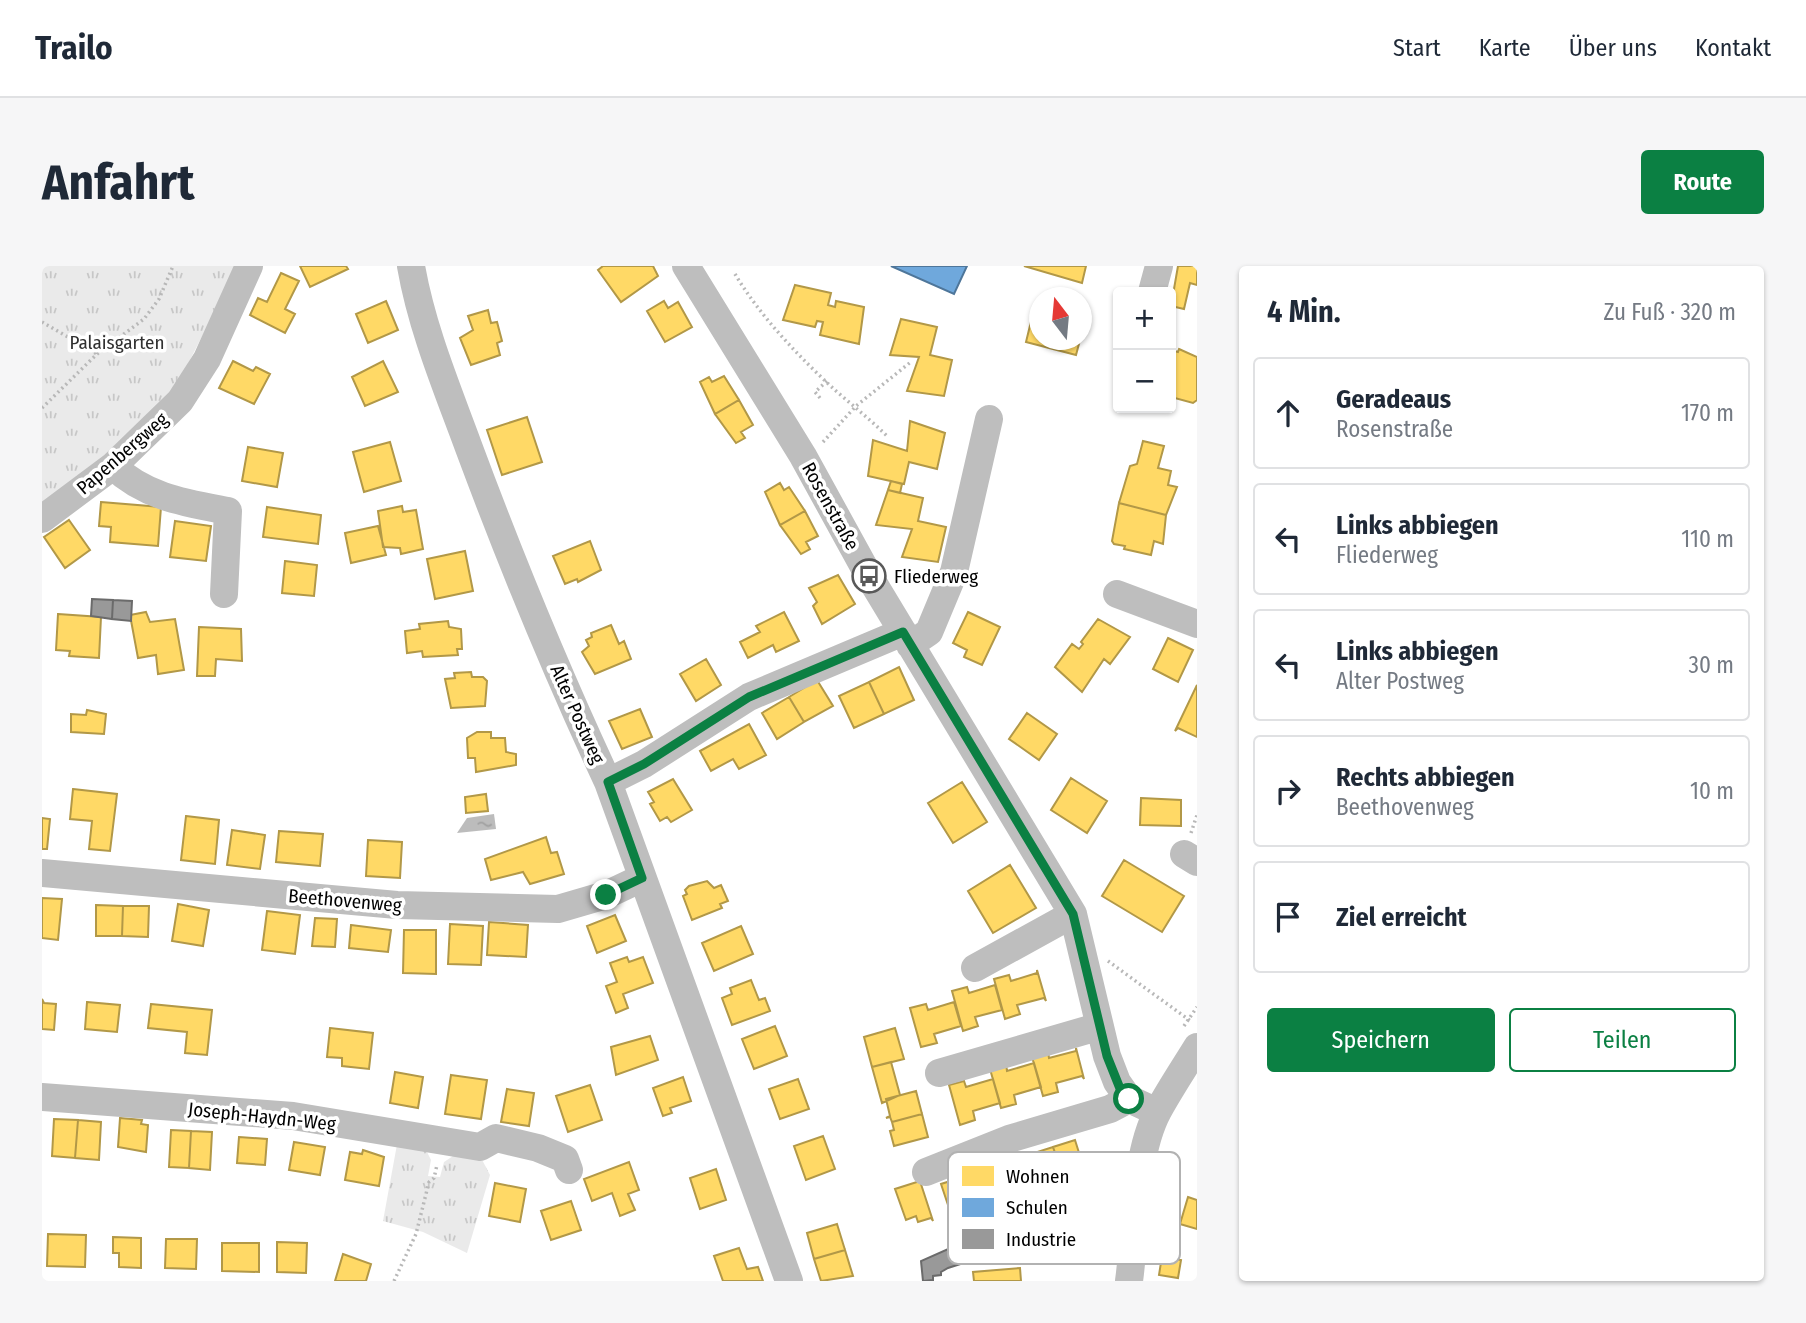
<!DOCTYPE html>
<html lang="de">
<meta charset="utf-8">
<style>
body{margin:0;font-family:"Fira Sans Condensed",sans-serif;background:#f6f6f7;color:#1f2937}
.controls{position:absolute;right:21px;top:21px;display:grid;overflow:hidden;border-radius:7px;box-shadow:0 2px 5px #0004}
.controls button{width:63px;height:63px;display:grid;place-items:center;padding:0;border:0;border-bottom:2px solid #e0e1e3;background:#fff;color:#1f2937;font:35px sans-serif}
.compass{position:absolute;left:987px;top:21px;width:63px;height:63px;border-radius:50%;background:#fff;box-shadow:0 2px 5px #0004;rotate:344deg}
.stop{position:absolute;width:21px;height:21px;margin:-16px;border:5px solid #0b8043;border-radius:50%;background:#fff}
.stop.end{background:#0b8043;border-color:#fff;box-shadow:0 2px 7px #0008}
.list{margin:0;padding:0;list-style:none}
h2{display:flex;justify-content:space-between;align-items:center;height:91px;margin:0;padding:0 28px;font-size:30px}
h2 small{font-size:23px;font-weight:400;color:#747a83}
.list li{display:grid;grid-template-columns:46px 1fr auto;gap:21px;align-items:center;box-sizing:border-box;height:112px;margin:0 14px 14px;padding:0 14px;border:2px solid #e0e1e3;border-radius:7px}
.list b{display:block;font-size:26px;white-space:nowrap}
.list p{margin:0;font-size:23px;white-space:nowrap;color:#747a83}
.list em{font-size:23px;font-style:normal;color:#747a83}
.actions{display:flex;gap:14px;padding:21px 28px}
.actions a{flex:1;padding:16px 0;border:2px solid #0b8043;border-radius:7px;text-align:center;font-size:24px;color:#0b8043}
.actions .main{background:#0b8043;color:#fff}
.icon{flex:none;width:38px;height:38px;fill:none;stroke:currentColor;stroke-width:2;stroke-linecap:round;stroke-linejoin:round}
.map{position:relative;flex:none;width:1155px;height:1015px;overflow:hidden;border-radius:7px}
header{display:flex;align-items:center;gap:42px;box-sizing:border-box;height:98px;padding:0 35px;background:#fff;border-bottom:2px solid #e0e1e3}
header strong{font-size:33px}
nav{display:flex;gap:38px;margin-inline-start:auto;font-size:24px}
.intro{display:flex;align-items:center;justify-content:space-between;box-sizing:border-box;height:168px;padding:0 42px}
h1{margin:0;font-size:49px}
.button{padding:18px 32px;border-radius:7px;background:#0b8043;color:#fff;font-size:24px;font-weight:700}
main{display:flex;gap:42px;padding:0 42px}
aside{flex:1;background:#fff;border-radius:7px;box-shadow:0 2px 5px #0004}
.map>svg:first-child{display:block}
.park{fill:url(#park-tufts)}
.water{fill:url(#water-ripples)}
.homes{fill:#ffd966;stroke:#b29847;stroke-width:2}
.schools{fill:#6fa8dc;stroke:#4e769a;stroke-width:2}
.industry{fill:#999;stroke:#6b6b6b;stroke-width:2}
.lines{fill:none;stroke-linecap:round;stroke-linejoin:round}
.path{stroke:#b8b8b8;stroke-width:3.5;stroke-dasharray:2 3.5;stroke-linecap:butt}
.minor{stroke:#bebebe;stroke-width:28}
.route{stroke:#0b8043;stroke-width:9}
.labels{text-anchor:middle;stroke-width:7;stroke-linejoin:round;paint-order:stroke}
.park-label{font-size:19px;fill:#303030;stroke:#fff}
.street-label{font-size:19px;fill:#000;stroke:#fff}
.poi-label{font-size:19px;fill:#000;stroke:#fff;text-anchor:start}
.key{fill:#fff;stroke:#b2b2b2;stroke-width:2}
.key-label{font-size:19px;fill:#000}
</style>
<header>
<strong>Trailo</strong>
<nav><a>Start</a><a>Karte</a><a>Über uns</a><a>Kontakt</a></nav>
</header>
<div class="intro"><h1>Anfahrt</h1><a class="button">Route</a></div>
<main>
<div class="map">
<svg width="1155" height="1015" viewBox="0 0 1155 1015">
<defs>
<pattern id="park-tufts" width="24" height="20" patternUnits="userSpaceOnUse" patternTransform="scale(1.75)"><rect width="24" height="20" fill="#eaeaea"/><path d="M3 7l-1-3M5 7V3M7 7l1-3M15 17l-1-3M17 17v-4M19 17l1-3" fill="none" stroke="#c7c7c7"/></pattern>
<pattern id="water-ripples" width="26" height="14" patternUnits="userSpaceOnUse" patternTransform="scale(1.75)"><rect width="26" height="14" fill="#bcbcbc"/><path d="M2 4q2-2 4 0t4 0M15 11q2-2 4 0t4 0" fill="none" stroke="#a0a0a0"/></pattern>
</defs>
<rect width="100%" height="100%" fill="#fff"/>
<path class="park" d="M0 0H196L130 129 98 163 0 240Z
M356 873 381 878 389 894 386 910 398 911 402 896 420 884 436 886 448 909 425 987 381 966 341 955Z"/>
<path class="water" d="M452 548 454 563 415 567 425 552Z"/>
<path class="homes" d="M258 0H304L306 3 268 21Z
M561 0H611L616 10 579 36 556 4Z
M982 0H1044L1040 17Z
M1136 0H1155V19L1148 17 1142 43 1129 40Z
M239 7 257 15 243 43 253 48 243 67 208 49 216 32 225 36Z
M753 19 789 27 786 39 793 41 794 35 822 41 817 78 778 69 781 56 775 55 773 61 741 54Z
M344 35 356 64 326 77 314 48Z
M622 35 626 42 636 36 650 61 623 76 605 45Z
M992 43 998 44V74H1038L1034 89 984 76Z
M446 44 449 57 455 56 460 75 455 77 458 89 429 99 418 72 431 64 426 50Z
M859 53 895 61 888 89 910 94 902 130 865 125 877 91 848 89Z
M1137 83 1155 91V134L1151 137 1129 131V84L1136 86Z
M191 95 211 105 214 101 228 108 212 138 177 122Z
M341 95 356 126 323 140 310 111Z
M682 110 697 134 673 148 658 116 667 111 670 116Z
M697 134 711 159 699 166 703 172 694 177 673 148Z
M485 151 500 196 460 209 445 164Z
M868 155 903 167 895 203 867 196 862 218 826 210 831 174 865 185Z
M1101 175 1122 180 1116 202 1129 205 1126 219 1135 221 1124 249 1077 237 1088 200 1095 198Z
M348 176 359 215 322 226 311 186Z
M206 181 241 187 235 221 200 215Z
M849 215 860 218 858 227 846 224Z
M738 217 742 224 747 221 763 245 738 259 723 226Z
M846 224 881 232 876 255 904 261 896 296 860 291 870 263 834 259Z
M59 236 119 241 116 280 68 276 69 261 57 260Z
M1077 237 1124 249 1121 278 1112 275 1109 289 1082 283 1083 280 1072 278 1070 275Z
M360 240 361 246 374 244 381 283 359 288 358 282 341 281 336 245Z
M225 241 279 249 276 278 221 271Z
M763 245 776 270 764 276 768 283 759 288 738 259Z
M27 254 48 284 23 302 2 271Z
M133 255 169 260 164 295 128 291Z
M336 260 344 289 309 297 303 267Z
M548 275 559 304 536 316 535 313 523 318 511 290Z
M423 285 431 325 393 333 385 293Z
M243 295 275 299 272 330 240 327Z
M796 309 813 338 780 358 771 340 775 336 767 322Z
M104 346 108 356 133 353 142 404 116 408 114 389 96 392 88 349Z
M742 346 757 375 734 386 731 379 706 392 698 376 718 366 714 360Z
M926 346 958 361 940 399 922 391 925 384 911 377Z
M16 348 59 351 57 392 27 390 28 385 14 384Z
M1056 353 1088 371 1068 398 1062 393 1040 426 1013 401 1030 378 1037 383 1041 378 1039 376Z
M406 355 407 361 419 363 420 383H415L416 389 381 391 380 385 365 387 363 365 378 363 377 358Z
M569 359 577 378 582 375 589 393 553 408 540 386 547 380 544 374 550 371 549 367Z
M157 361 199 363 200 395 174 393 173 410H155Z
M1126 372 1151 384 1136 416 1111 403Z
M664 393 679 419 654 435 638 408Z
M857 401 872 434 842 448 827 416Z
M429 406 430 411H441L445 415 443 440 409 442 403 413 413 412 412 407Z
M775 414 791 440 762 456 747 431Z
M827 416 842 448 812 462 797 430Z
M1155 419V471L1136 462 1133 465Z
M747 431 762 456 735 473 720 447Z
M598 443 610 471 580 483 567 455Z
M45 444 64 448 62 468 29 466V448L44 449Z
M985 447 1015 468 997 494 967 473Z
M707 458 724 489 697 503 691 493 669 505 658 485Z
M435 466H449V472H463L464 486 474 488V499L434 506 433 492H426L425 472Z
M1029 512 1065 535 1045 567 1009 544Z
M631 513 650 544 629 556 625 551 618 555 608 538 612 536 606 526Z
M920 516 945 556 911 577 886 537Z
M31 523 75 528 68 585 47 583 50 555 28 553Z
M444 528 446 545 424 547 423 531Z
M1099 532 1139 534V560L1098 559Z
M144 550 177 554 173 598 139 594Z
M0 552 8 553 5 583H0Z
M190 564 223 569 218 603 185 599Z
M237 565 281 568 278 600 234 596Z
M504 571 509 587 515 586 522 608 488 618 481 606 449 614 443 593Z
M326 574 360 576 358 612 324 610Z
M1082 594 1142 630 1120 666 1060 630Z
M968 599 994 642 951 667 926 625Z
M665 615 672 622 679 619 686 635 678 638 680 642 650 654 641 630 645 628 643 624 647 620Z
M0 632 20 633 16 674 0 672Z
M136 638 167 644 161 680 130 675Z
M54 639 81 640 80 670H54Z
M81 640H107L106 671 80 670Z
M225 645 258 649 253 688 220 684Z
M573 649 584 675 555 687 545 660Z
M273 652 295 653 293 681 270 680Z
M447 656 486 659 484 691 445 689Z
M408 658 441 660 439 699 406 698Z
M309 659 349 664 346 686 307 682Z
M699 660 711 688 672 705 660 677Z
M362 664H394V708L361 707Z
M585 691 587 696 601 691 611 717 581 728 586 742 574 747 564 720 575 716 568 697Z
M995 704 1004 735 1002 732 975 739 978 748 963 753 952 713 967 709 969 715 995 707Z
M709 714 717 734 723 732 728 745 690 759 680 732 690 728 688 722Z
M953 719 960 744 933 751 936 760 921 765 910 725 925 721 927 727Z
M0 733 2 737 14 738 12 764 0 763Z
M45 736 78 739 75 766 43 763Z
M912 736 919 760 892 768 895 777 879 781 868 742 884 738 886 744Z
M109 738 170 744 165 789 143 787 145 766 106 762Z
M733 760 745 790 712 803 700 773Z
M288 762 331 767 327 803 300 800V792L285 791Z
M853 762 862 793 830 801 822 771Z
M608 770 616 794 574 809 569 781Z
M1034 782 1042 813 1040 810 1014 817 1016 826 1001 830 990 791 1006 786 1007 792 1034 785Z
M849 796 858 829 840 837 830 801Z
M992 797 999 821 972 829 974 838 959 842 948 803 964 798 965 805Z
M353 806 381 811 376 842 348 837Z
M409 809 445 814 439 853 403 848Z
M641 811 649 835 628 842 630 847 621 850 611 822Z
M756 813 767 843 738 853 727 823Z
M951 813 958 837 931 845 933 854 918 859 907 819 922 815 924 821Z
M548 819 560 854 526 866 514 830Z
M465 823 492 827 487 860 459 856Z
M874 825 880 848 850 856 848 851 844 852 848 850 844 833Z
M880 848 886 871 852 880 848 865 852 864 850 856Z
M78 852 100 854 99 858 106 859 104 886 76 881Z
M12 853 36 854 33 892 10 890Z
M36 854 59 856 57 894 33 892Z
M129 864 149 865 147 902 127 901Z
M149 865 170 866 168 904 147 902Z
M781 870 793 903 764 914 752 880Z
M197 871 225 873 223 899 195 897Z
M1033 874 1043 906 1059 909 1056 936 1016 933 1019 905 1011 881Z
M252 876 283 881 278 909 247 904Z
M1011 881 1018 901 975 913 970 894Z
M321 884 342 891 337 920 303 914 308 886 320 888Z
M587 896 597 924 586 928 593 944 578 950 570 927 550 935 542 913Z
M674 903 684 934 658 943 648 912Z
M924 910 936 946 922 951 920 945 910 948 912 957 899 918Z
M878 915 891 955 889 952 876 956 874 950 864 954 853 923Z
M453 917 484 923 478 956 447 950Z
M1146 931 1155 934V963L1138 958Z
M529 935 539 964 509 974 499 945Z
M795 958 803 984 772 993 765 967Z
M6 968 44 969 43 1001 5 1000Z
M71 971 99 972V1002L77 1001V987H71Z
M1123 971 1138 973H1135L1132 993 1139 994 1136 1012 1117 1009Z
M124 973H155L154 1003 123 1002Z
M235 976 265 977 264 1007 235 1006Z
M180 977H217V1006L180 1005Z
M697 982 705 1003 716 1001 721 1015H681L672 990Z
M803 984 811 1010 779 1015 772 993Z
M301 988 329 998 324 1015H293Z
M978 1002 979 1015H932L931 1006Z"/>
<path class="schools" d="M849 0H925L912 28Z"/>
<path class="industry" d="M50 333 71 334 70 353 49 350Z
M71 334 90 335 89 355 70 353Z
M931 972 934 993 906 1002 899 1006V1009L891 1010V1014L881 1015 879 995Z"/>
<g class="lines">
<path class="path" d="M693 8C718 50 757 91 793 124 811 140 829 154 846 171
M0 56 55 88
M778 132 773 126 785 115
M0 142 55 88 102 53 117 33 131 0
M781 176 814 140 870 95
M1149 567 1155 549
M1066 695 1150 756
M1142 760 1155 741
M352 1015 374 968 387 916 392 912 395 899"/>
<path class="minor" d="M369 0C380 63 405 122 427 182 469 295 515 407 566 516L747 1015
M644 0 761 190 827 310 1031 648 1065 790 1075 816 1087 833 1115 846
M1110 26 1117 0
M71 200C103 231 144 237 186 245L182 328
M0 253 71 200 138 135 165 93 207 0
M1075 328 1155 358
M868 379 887 366 912 306 947 153
M566 516 602 498 707 431 861 366
M1142 588 1155 596
M0 607 355 639 516 643 564 629 600 612
M933 702 1031 648
M897 807 1045 764H1058
M0 831 251 850 438 881 454 872 496 882 523 893 527 904
M884 906 967 873 1068 843 1087 833
M1087 1015C1094 965 1092 890 1116 845 1128 823 1142 802 1155 781"/>
</g>
<g class="lines">
<path class="route" d="M564 629 600 612 566 516 602 498 707 431 861 366 1031 648 1065 790 1079 825 1087 833"/>
</g>
<defs>
<symbol id="bus-ring" viewBox="-11 -11 22 22"><circle r="9.5" fill="#fff" stroke="#595959" stroke-width="1.5"/><path d="M-5-6H5V4H4V6H2V4H-2V6H-4V4H-5ZM-3.5-4V0h7V-4ZM-3.5 1.2v1.5H-2V1.2ZM2 1.2v1.5H3.5V1.2Z" fill="#595959"/></symbol>
</defs>
<g fill-rule="evenodd">
<use href="#bus-ring" x="808" y="291" width="38" height="38"/>
</g>
<g class="labels">
<g class="park-label">
<text x="75" y="83">Palaisgarten</text>
</g>
<g class="street-label">
<text transform="translate(80 187) rotate(-41)" y="7">Papenbergweg</text>
<text transform="translate(789 240) rotate(61)" y="7">Rosenstraße</text>
<text transform="translate(536 448) rotate(66)" y="7">Alter Postweg</text>
<text transform="translate(303 634) rotate(5)" y="7">Beethovenweg</text>
<text transform="translate(220 850) rotate(6)" y="7">Joseph-Haydn-Weg</text>
</g>
<g class="poi-label">
<text x="852" y="317">Fliederweg</text>
</g>
</g>
<rect x="906" y="886" width="232" height="112" rx="10" class="key"/>
<rect x="920" y="900" width="32" height="20" fill="#ffd966"/>
<rect x="920" y="932" width="32" height="19" fill="#6fa8dc"/>
<rect x="920" y="963" width="32" height="20" fill="#999"/>
<g class="key-label">
<text x="964" y="917">Wohnen</text>
<text x="964" y="948">Schulen</text>
<text x="964" y="980">Industrie</text>
</g>
</svg>
<div class="controls">
<button>+</button>
<button>−</button>
</div>
<svg class="compass" viewBox="-18 -18 36 36"><path d="M0-13l5 13h-10z" fill="#e53935"/><path d="M0 13l5-13h-10z" fill="#747a83"/></svg>
<div class="stop" style="left:1087px;top:833px"></div>
<div class="stop end" style="left:564px;top:629px"></div>
</div>
<aside>
<h2>4 Min.<small>Zu Fuß · 320 m</small></h2>
<ul class="list">
<li><svg class="icon" aria-label="ahead" viewBox="0 0 24 24"><path d="M12 20V5M6 11l6-6 6 6"/></svg><div><b>Geradeaus</b><p>Rosenstraße</p></div><em>170 m</em></li>
<li><svg class="icon" aria-label="left" viewBox="0 0 24 24"><path d="M17 20v-9H6M10 6l-5 5 5 5"/></svg><div><b>Links abbiegen</b><p>Fliederweg</p></div><em>110 m</em></li>
<li><svg class="icon" aria-label="left" viewBox="0 0 24 24"><path d="M17 20v-9H6M10 6l-5 5 5 5"/></svg><div><b>Links abbiegen</b><p>Alter Postweg</p></div><em>30 m</em></li>
<li><svg class="icon" aria-label="right" viewBox="0 0 24 24"><path d="M7 20v-9h11M14 6l5 5-5 5"/></svg><div><b>Rechts abbiegen</b><p>Beethovenweg</p></div><em>10 m</em></li>
<li><svg class="icon" aria-label="arrive" viewBox="0 0 24 24"><path d="M6 21V4h12l-3 4 3 4H6"/></svg><div><b>Ziel erreicht</b></div></li>
</ul>
<div class="actions"><a class="main">Speichern</a><a>Teilen</a></div>
</aside>
</main>
